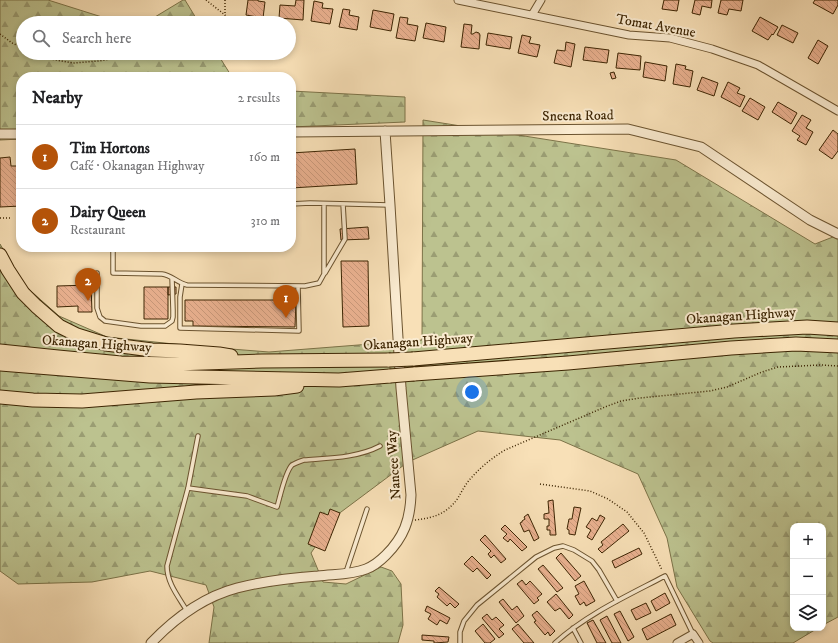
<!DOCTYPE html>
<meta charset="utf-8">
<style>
body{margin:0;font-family:"IM FELL DW Pica",serif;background:#f6f6f6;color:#202124}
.controls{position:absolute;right:12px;bottom:12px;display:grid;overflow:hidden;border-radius:8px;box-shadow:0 2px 6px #0003}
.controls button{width:36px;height:36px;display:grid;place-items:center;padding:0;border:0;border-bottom:1px solid #e0e0e0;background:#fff;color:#202124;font:20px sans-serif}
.you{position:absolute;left:472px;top:392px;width:14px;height:14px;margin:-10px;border:3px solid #fff;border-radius:50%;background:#1a73e8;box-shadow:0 0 0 6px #1a73e833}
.badge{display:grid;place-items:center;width:26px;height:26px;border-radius:50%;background:#b45309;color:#fff;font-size:13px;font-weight:700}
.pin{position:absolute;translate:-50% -33px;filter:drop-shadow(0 1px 2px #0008)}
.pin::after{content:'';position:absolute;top:21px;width:14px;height:12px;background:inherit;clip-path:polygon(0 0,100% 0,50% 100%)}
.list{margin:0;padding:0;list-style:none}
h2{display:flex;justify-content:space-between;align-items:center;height:52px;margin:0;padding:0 16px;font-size:17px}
h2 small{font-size:13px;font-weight:400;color:#757577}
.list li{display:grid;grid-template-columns:26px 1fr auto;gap:12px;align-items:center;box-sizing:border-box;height:64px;padding:0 16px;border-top:1px solid #e0e0e0}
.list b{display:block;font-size:15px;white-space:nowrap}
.list p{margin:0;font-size:13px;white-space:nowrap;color:#757577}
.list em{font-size:13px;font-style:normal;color:#757577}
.icon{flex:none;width:22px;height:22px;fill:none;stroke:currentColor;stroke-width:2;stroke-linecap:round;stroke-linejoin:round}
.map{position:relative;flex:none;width:838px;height:643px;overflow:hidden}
.search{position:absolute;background:#fff;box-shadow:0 2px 6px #0003;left:16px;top:16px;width:280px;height:44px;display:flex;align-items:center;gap:10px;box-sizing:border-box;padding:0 14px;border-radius:22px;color:#757577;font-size:15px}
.panel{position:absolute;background:#fff;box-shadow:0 2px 6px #0003;left:16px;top:72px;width:280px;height:180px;border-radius:16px}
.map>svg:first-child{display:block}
.forest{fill:url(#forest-firs);stroke:#7c7348}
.building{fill:url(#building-back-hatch);stroke:#3c2402}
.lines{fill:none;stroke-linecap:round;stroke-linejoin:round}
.service-casing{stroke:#6b532f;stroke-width:5.5}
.minor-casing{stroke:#6b532f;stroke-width:9}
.tertiary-casing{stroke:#6b532f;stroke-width:11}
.motorway-casing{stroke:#3c2402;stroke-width:15}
.path{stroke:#3c2402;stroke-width:1.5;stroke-dasharray:1 2;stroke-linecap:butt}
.service{stroke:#faebd0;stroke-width:3.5}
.minor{stroke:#faebd0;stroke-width:7}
.tertiary{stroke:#faebd0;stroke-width:9}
.motorway{stroke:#f8e0b7;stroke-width:13}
.motorway-bridge-casing{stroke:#3c2402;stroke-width:15;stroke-linecap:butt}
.motorway-bridge{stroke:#f8e0b7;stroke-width:13}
.labels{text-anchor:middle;stroke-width:4;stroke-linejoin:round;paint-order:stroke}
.street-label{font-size:14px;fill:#3c2402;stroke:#faebd0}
</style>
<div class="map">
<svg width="838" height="643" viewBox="0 0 838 643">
<defs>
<pattern id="forest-firs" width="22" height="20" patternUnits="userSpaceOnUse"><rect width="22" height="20" fill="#bcc28f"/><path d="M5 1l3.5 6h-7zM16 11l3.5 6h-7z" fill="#9a9d73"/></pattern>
<pattern id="building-back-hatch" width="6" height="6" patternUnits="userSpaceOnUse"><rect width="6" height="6" fill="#ebb291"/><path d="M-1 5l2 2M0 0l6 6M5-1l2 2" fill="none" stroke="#ca997b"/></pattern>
</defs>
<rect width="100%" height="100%" fill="#f8e0b7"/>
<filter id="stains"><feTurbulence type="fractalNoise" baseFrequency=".005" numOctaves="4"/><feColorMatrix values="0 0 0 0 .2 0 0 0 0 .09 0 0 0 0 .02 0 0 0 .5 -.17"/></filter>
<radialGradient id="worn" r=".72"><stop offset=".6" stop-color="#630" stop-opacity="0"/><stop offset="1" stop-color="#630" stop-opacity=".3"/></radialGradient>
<path class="forest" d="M0 0H48L121 23H23V53H217L232 77H21V139L0 140Z
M183 0H185L199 23H145Z
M291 91 405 97V122L291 127Z
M423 120 676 160 815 244 838 235V617L823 625V526H793V628H818L793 643H713L710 641 677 587 667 538 638 474 560 440 478 431 408 462 337 515 311 553 323 582 346 584 381 567 392 571 401 584 403 625 398 643H209L214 607 206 585 150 571 92 582 18 584 0 571V244L24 285 59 316 107 337 193 346 269 352 422 340Z"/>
<path class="building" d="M248 0H258V1L265 2 263 18 246 15Z
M296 0H304L303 20 279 18 280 5 295 6Z
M664 0H679L677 11 662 9Z
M695 0H712L711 8 702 6 700 15 692 13Z
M721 0H743L741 11 729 9 727 15 718 13Z
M815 0H838V5L833 14 813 3Z
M314 1 323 3 322 8 333 9 330 24 311 21Z
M343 9 350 10 349 15 359 17 357 30 339 27Z
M373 10 394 14 391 31 370 27Z
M400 17 408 18 407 24 418 26 415 41 396 38Z
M760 17 778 27 773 35 772 34 768 40 752 31Z
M426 23 446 27 444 42 423 38Z
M464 24 472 25 471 34H473L476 32 479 33 480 35 479 49 461 47Z
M782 25 798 33 793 43 777 35Z
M488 33 512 37 510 49 486 45Z
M522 35 531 37 529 43 540 45 537 57 518 53Z
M818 40 828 46 818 64 808 58Z
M566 42 575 44 571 67 554 63 557 50 565 51Z
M585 47 609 50 607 63 583 60Z
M618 53 641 56 640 70 616 68Z
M645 62 667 66 665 81 643 77Z
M676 64 686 66 685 69 693 71 690 87 673 84Z
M614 72 616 78 612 79 610 73Z
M702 77 718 83 714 96 697 90Z
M728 82 740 88 737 93 745 96 740 107 721 97Z
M750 98 765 107 758 120 742 111Z
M778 102 797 113 791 124 772 112Z
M802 115 811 120 806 128 813 132 806 145 797 140 800 136 792 131Z
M833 130 838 134V151L832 159 819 150Z
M355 149 357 184 291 188V153Z
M10 157 11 166H21V206L0 207V158Z
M368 227 369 239 341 240 340 229Z
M341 261H368L369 326 343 327Z
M91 285 92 312H78V306L57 307V286Z
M144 287H168V319H144Z
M168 287H176V294L168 295Z
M185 300H296L295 327 193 326V321H185Z
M553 500 556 535H550V530H547V526H549V519H544V514L549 513 548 501Z
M574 507 581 508 575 535 569 534V530L567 529 569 519H572Z
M330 509 340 513 325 551 308 544 320 512 328 515Z
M528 514 539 538 534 541 529 530 524 532 520 523 522 522V521L525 519 524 517Z
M600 515 605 518 592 540 587 537 591 530 586 527 592 518 597 521Z
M623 524 629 531 602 553 598 549 603 545 601 542Z
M505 525 527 547 522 551 510 539 508 542 503 538 507 534 501 529Z
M485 535 506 559 501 563 494 555 491 558 488 554 491 551 480 540Z
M639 548 642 554 615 568 612 561Z
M561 553 581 576 575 581 556 558Z
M472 556 491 575 487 579 477 568 473 572 464 564Z
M543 565 563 588 557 592 538 569Z
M522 580 526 585 530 581 542 594 537 598 539 600 534 604 517 584Z
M584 581 595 601 586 606 584 602 580 605 575 596 579 594 575 586Z
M439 587 459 604 455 608 450 603 447 606 437 597 439 594 435 591Z
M665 593 670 603 656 611 651 601Z
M556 594 573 615 569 619 560 608 555 611 547 602Z
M503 599 512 610 517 606 524 616 516 623 499 602Z
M646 603 651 613 636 620 631 610Z
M427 606 450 618 447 624 440 620 437 625 428 619 431 614 425 611Z
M537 611 555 631 550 636 548 632 545 635 534 622 536 621 532 615Z
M620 611 634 637 628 641 614 614Z
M487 614 492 620 496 617 504 625 499 629 504 634 499 638 482 618Z
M671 614 676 625 647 640 642 629Z
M607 616 621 643H612L600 620Z
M593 620 606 643H597L587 623Z
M483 624 495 639 490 643H485L475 631Z
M518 624 534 643H524L512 629Z
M422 635 449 637 448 642 434 643V641L422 640Z"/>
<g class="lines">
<defs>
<path id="service" d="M291 204 310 203 389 205
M113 247V273L162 274C171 275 178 283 187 285L305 286 319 283 324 274V204
M97 273V308L100 317 105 321 141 326H165L172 321 173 317V310L172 278
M325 273 345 239 343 204
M182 284 180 297V328L299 331 298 286
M188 488 247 496 277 507C280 497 285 472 292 465 296 463 300 461 304 460 329 458 357 458 380 446
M346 572 367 509
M187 611C178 596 167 583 167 566L188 488 198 436
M573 628 581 643
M460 643V632L464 621 477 605 536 557 554 548 563 546 574 550 592 561 599 570 617 601
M555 643C587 614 627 596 665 576L693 634"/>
<path id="minor" d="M458 0 629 35 670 38 712 49 758 65 838 111
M532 15 541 0
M677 643 693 634 699 643"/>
<path id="tertiary" d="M291 132 628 129 701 147 810 220 838 234
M0 134H21
M151 643C175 618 203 597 237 588 264 581 291 578 318 576 334 574 351 575 366 569 374 566 380 561 386 555 404 537 410 520 411 495L401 388 390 205 385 131"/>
<path id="motorway" d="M0 255 8 270 23 293 36 306 59 326 77 335 106 344 152 350 180 351 219 354 231 356
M0 351 58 357 121 363 175 364 262 361 389 360
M413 359 734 331 807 327 838 329
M0 364 150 376 339 380 390 376
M414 374 568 363 731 348 796 344 838 346
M0 397 33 400 82 401 196 392 274 389 297 386"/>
</defs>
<use href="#service" class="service-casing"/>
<use href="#minor" class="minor-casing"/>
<use href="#tertiary" class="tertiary-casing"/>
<use href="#motorway" class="motorway-casing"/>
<path class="path" d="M206 0 225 15V23
M225 0V15
M0 34 12 43 23 48
M33 53 45 58 73 63 99 61 145 53
M0 218H11
M540 484 590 491 608 499 627 512 644 533 662 570
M415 520C433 518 447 514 458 498 462 491 466 483 472 477 482 466 492 458 505 450L605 407 621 401 640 398 710 391 727 387 762 372 778 367 821 365 838 366"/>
<use href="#service" class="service"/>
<use href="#minor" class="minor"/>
<use href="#tertiary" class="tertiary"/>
<use href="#motorway" class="motorway"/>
<defs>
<path id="motorway-bridge" d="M389 360 413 359
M390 376 414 374"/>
</defs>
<use href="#motorway-bridge" class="motorway-bridge-casing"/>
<use href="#motorway-bridge" class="motorway-bridge"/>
</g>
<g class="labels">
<g class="street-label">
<text transform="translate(656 25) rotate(10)" y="5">Tomat Avenue</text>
<text transform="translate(578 115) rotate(-1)" y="5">Sneena Road</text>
<text transform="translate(741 315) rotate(-4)" y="5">Okanagan Highway</text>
<text transform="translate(418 341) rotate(-4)" y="5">Okanagan Highway</text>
<text transform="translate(97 343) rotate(4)" y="5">Okanagan Highway</text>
<text transform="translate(393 465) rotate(-94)" y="5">Nancee Way</text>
</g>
</g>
<rect width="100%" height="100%" filter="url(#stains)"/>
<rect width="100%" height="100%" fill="url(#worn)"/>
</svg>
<div class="controls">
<button>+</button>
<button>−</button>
<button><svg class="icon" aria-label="layers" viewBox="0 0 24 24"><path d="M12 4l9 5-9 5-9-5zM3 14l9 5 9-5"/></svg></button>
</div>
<div class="you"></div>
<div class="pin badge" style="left:286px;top:318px">1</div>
<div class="pin badge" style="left:88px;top:301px">2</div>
<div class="search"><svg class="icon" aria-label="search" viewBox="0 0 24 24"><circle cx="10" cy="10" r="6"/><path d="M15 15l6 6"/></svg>Search here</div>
<section class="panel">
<h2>Nearby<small>2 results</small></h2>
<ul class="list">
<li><span class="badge">1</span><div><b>Tim Hortons</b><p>Café · Okanagan Highway</p></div><em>160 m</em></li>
<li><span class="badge">2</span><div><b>Dairy Queen</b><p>Restaurant</p></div><em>310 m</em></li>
</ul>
</section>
</div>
